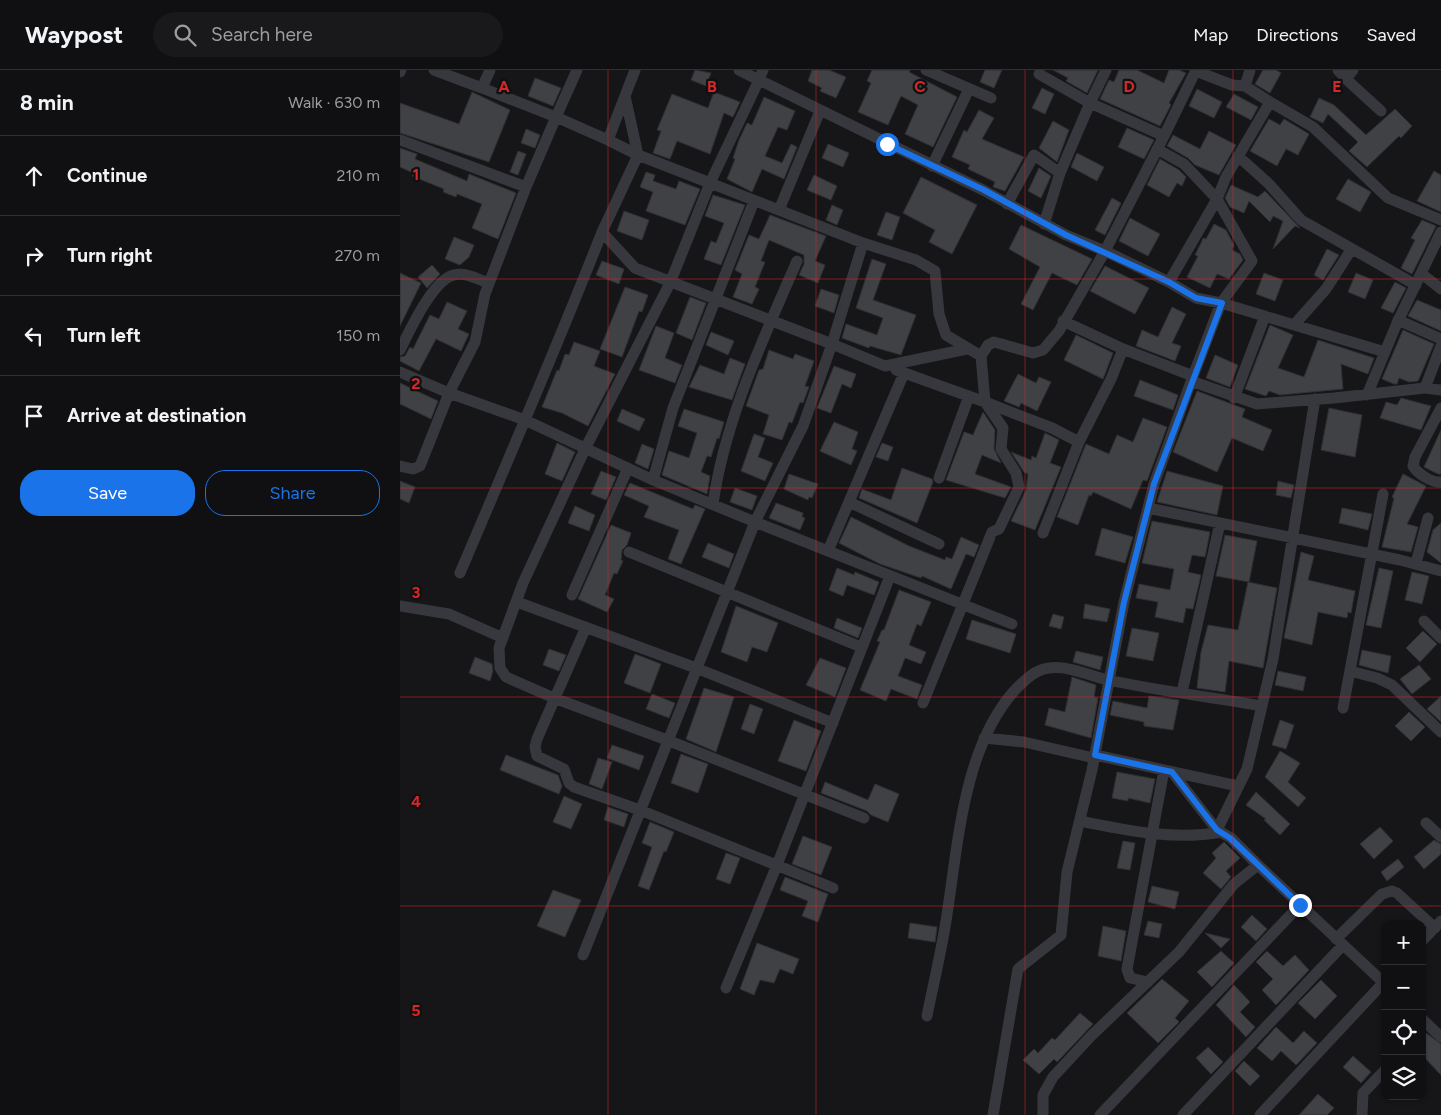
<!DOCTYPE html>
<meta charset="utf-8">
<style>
body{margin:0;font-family:Figtree,sans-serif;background:#19191b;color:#f1f3f6}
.controls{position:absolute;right:15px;bottom:15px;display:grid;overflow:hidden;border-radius:10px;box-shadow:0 1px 4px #0004}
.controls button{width:45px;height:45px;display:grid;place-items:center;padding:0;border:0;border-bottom:1px solid #303032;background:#101012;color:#f1f3f6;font:25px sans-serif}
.stop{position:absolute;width:15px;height:15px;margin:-11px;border:4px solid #1a73e8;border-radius:50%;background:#fff}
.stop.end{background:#1a73e8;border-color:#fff;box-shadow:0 1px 5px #0008}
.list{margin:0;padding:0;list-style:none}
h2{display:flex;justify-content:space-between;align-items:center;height:65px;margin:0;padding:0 20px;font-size:21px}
h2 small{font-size:16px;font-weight:400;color:#9c9d9f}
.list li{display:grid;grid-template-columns:32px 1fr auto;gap:15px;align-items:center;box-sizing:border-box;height:80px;padding:0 20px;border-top:1px solid #303032}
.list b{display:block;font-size:19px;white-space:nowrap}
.list em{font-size:16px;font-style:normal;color:#9c9d9f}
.actions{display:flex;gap:10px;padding:15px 20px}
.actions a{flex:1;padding:11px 0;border:1px solid #1a73e8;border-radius:20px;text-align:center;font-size:18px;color:#1a73e8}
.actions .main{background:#1a73e8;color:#fff}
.icon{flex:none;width:28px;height:28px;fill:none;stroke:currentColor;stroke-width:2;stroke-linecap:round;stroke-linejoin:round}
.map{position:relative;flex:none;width:1041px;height:1045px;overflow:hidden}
header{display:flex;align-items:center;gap:30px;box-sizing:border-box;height:70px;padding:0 25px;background:#101012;border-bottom:1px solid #303032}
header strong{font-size:24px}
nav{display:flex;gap:28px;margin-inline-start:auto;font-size:18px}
.search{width:350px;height:45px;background:#19191b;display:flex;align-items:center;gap:12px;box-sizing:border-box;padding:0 18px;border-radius:28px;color:#9c9d9f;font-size:19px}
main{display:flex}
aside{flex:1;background:#101012}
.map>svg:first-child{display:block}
.building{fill:#404145;stroke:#303034}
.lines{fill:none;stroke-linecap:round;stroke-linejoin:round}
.minor{stroke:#37383d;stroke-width:11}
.route{stroke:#1a73e8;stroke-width:6}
.grid{fill:none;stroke:#d62828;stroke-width:1;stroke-opacity:0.55}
.grid-label{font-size:16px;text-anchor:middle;font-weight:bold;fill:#d62828;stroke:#111113;stroke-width:4.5;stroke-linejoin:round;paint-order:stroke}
</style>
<header>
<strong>Waypost</strong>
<div class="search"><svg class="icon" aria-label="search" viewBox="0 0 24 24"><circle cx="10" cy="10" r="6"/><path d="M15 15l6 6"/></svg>Search here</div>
<nav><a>Map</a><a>Directions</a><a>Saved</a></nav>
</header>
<main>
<aside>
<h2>8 min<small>Walk · 630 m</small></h2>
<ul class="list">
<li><svg class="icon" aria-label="ahead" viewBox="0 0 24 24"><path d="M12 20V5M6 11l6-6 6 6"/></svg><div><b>Continue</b></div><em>210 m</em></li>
<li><svg class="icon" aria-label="right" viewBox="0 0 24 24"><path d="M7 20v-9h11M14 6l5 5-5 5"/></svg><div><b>Turn right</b></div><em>270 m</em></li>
<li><svg class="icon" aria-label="left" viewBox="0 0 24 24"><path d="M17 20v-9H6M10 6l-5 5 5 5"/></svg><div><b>Turn left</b></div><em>150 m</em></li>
<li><svg class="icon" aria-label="arrive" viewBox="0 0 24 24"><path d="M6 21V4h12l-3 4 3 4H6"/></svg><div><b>Arrive at destination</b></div></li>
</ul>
<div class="actions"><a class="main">Save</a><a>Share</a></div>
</aside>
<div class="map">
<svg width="1041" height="1045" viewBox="0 0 1041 1045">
<rect width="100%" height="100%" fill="#161618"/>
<path class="building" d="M295 0 311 3 306 16 291 10Z
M412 0H429L446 7 436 28 420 21 422 18 408 11Z
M472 0H510L509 2 557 27 533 77 505 64 518 35 501 26 488 55 458 42 471 13 467 11Z
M585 0H602L594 18 580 12Z
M653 0H698L687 23 666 11 668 8Z
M719 0H737L764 13 769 0H779L786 3 769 33 771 35 760 56 700 29 709 10 714 12Z
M863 0H876L881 3 870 23 855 14Z
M135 8 161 18 153 36 128 26Z
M642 18 654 24 645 44 632 38Z
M797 19 822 32 814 48 789 36Z
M72 22 110 40 89 92 0 63V33L59 54Z
M314 22 340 32 333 47 324 43 310 84 277 71 270 89 253 83 261 61 257 60 272 24 308 38Z
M834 24 858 37 851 50 826 37Z
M364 27 395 41 387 60 378 57 365 86 382 93 391 74 397 77 384 109 362 99 352 122 327 109 335 89 333 88 339 70 347 53 352 55Z
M919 28 934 35 966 65 995 39 1012 56 1001 68 999 66 967 97 949 81 958 72 928 44 923 53 910 47Z
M579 40 594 48 582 69 624 87 605 121 593 117 595 112 568 99 570 95 552 87 564 60 567 62Z
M869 49 880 55 884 49 909 64 898 85 886 79 877 96 850 81Z
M653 51 669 60 657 92 639 78Z
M727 58 754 70 744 89 718 77Z
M126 59 140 65 135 78 121 73Z
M809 61 836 75 819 105 795 95 788 88 767 76 773 65 800 79Z
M428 74 449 83 443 97 422 88Z
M0 78 17 84 15 89 67 111 69 104 116 123 98 169 72 158 82 134 57 124 56 127 43 122 44 119 12 106 13 103 0 97Z
M118 81 126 84 118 105 110 102Z
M677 83 704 97 697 111 671 97Z
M760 89 779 100 786 107 782 116 777 113 769 127 747 115Z
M639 98 651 106 641 128 628 121Z
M1034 101 1041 105V142L1017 131Z
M246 102 255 105 253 111 276 119 279 111 300 119 285 155 246 141 253 122 240 117Z
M414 105 437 116 431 130 407 120Z
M521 107 577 135 552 184 529 172 535 160 503 143Z
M948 109 971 122 960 142 936 129Z
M831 115 858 127 865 121 900 158 895 156 873 179 883 151 873 146 870 152 849 131 844 143 830 137 825 128Z
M313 125 345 135 321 195 304 189 311 171 316 173 324 153 305 146Z
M712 128 721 133 705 165 695 160Z
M432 135 443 140 437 155 426 150Z
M224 141 249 150 242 170 217 161Z
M486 142 500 147 492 170 477 165Z
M370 145 426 166 415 191 425 195 418 213 399 205 404 194V185L369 170 361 191 365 192 355 217 359 219 352 234 333 227 342 204 335 200 349 165 359 169Z
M730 148 760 164 748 186 719 171Z
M1022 150 1036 156 1012 204 1001 198 1015 170 1011 168Z
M814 154 826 160 834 175 832 180 840 184 843 190 829 209 817 204 810 218 787 207 798 186 795 185 802 171 803 168 806 169Z
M621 155 692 189 677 215 652 203 633 240 621 234 640 197 609 179Z
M54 167 74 175 69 187 60 195 45 189Z
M927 179 939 185 923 210 914 205Z
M472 189 486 194 473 230 516 245 501 285 470 276 469 278 442 268 446 254 477 265 483 248 456 238Z
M202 191 224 199 219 214 196 205Z
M32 195 40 204 27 218 18 207Z
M705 196 749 218 735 244 690 221Z
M0 203 21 213 0 256Z
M864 203 883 210 875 231 856 224Z
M956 203 973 210 965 229 948 222Z
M995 212 1006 218 993 243 981 238Z
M225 217 248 225 242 242 239 241 222 287 200 279Z
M421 219 439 225 434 243 415 236Z
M290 227 306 233 292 270 276 263Z
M1017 230 1041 240V261L1008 246Z
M47 232 67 241 58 259 69 264 61 281 36 269 19 301 0 291V287L5 286 10 277 13 279 30 245 39 249Z
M772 237 786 244 772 273 781 276 775 291 736 276 742 260 758 267Z
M870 255 893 265 878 298 904 307 918 270 974 288 968 304 941 294 943 319 880 325 869 321 866 326 845 319Z
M256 256 274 263 265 288 282 295 275 313 239 300Z
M1003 260 1034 274 1018 311 1009 312 999 308 997 314H994L982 309Z
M311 262 334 271 328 285 306 275Z
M676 265 713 283 703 309 664 290Z
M174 272 200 281 194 296 215 304 188 356 162 343 142 337 157 300 159 301 165 284 169 285Z
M369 280 393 289 395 284 414 291 405 316 409 317 403 333 400 332 392 353 389 352 382 370 363 364 369 345 346 336 359 300 363 299Z
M815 285 838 295 830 317 806 308Z
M330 288 345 294 332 330 289 317 300 295 324 304Z
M434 296 456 304 451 318 442 314 431 343 417 338Z
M618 304 636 313 639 307 651 312 637 341 621 333 619 337 604 331Z
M740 310 778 325 773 340 734 326Z
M0 313 38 331 31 349 0 334Z
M797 321 845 339 842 347 872 360 863 381 832 368 817 402 773 382Z
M1001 328 1031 336 1021 360 980 348 986 332 997 335Z
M929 338 962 345 955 387 921 380Z
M222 339 245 349 239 361 217 351Z
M284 339 324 352 319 369 317 368 311 387 307 386 301 402 310 406 307 424 262 405 269 381 289 388 297 363 278 356Z
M583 342 595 360 594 379 601 393 582 385 575 404 611 417 605 428 546 410 564 362 573 365Z
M743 348 767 357 747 411 743 410 731 439 693 422 691 426 689 425 678 455 657 447 686 374 709 384 717 365 733 372Z
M434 352 458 362 452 379 457 381 451 395 420 381Z
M1041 360V404H1038L1024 397Z
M645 363 659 370 650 393 661 397 635 460 611 451 626 420 628 404 624 402 611 382 631 390 632 386 636 388Z
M354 364 365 368 358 387 373 393 365 411 341 401Z
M157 373 175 382 162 411 145 404Z
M482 373 493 377 488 391 476 387Z
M242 374 254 379 248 399 235 393Z
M502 398 532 409 533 412 517 453 459 428 462 419 491 430Z
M201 401 216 407 206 430 191 424Z
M767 401 823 416 817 445 757 432Z
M389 404 418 414 412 428 409 427 408 430 384 419Z
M1003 404 1026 416 1007 454 1018 457 1011 482 982 477 994 428 992 427Z
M0 411 15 417 9 433 0 429Z
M878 411 894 415 891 428 876 425Z
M230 413 293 439 295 435 305 439 281 494 268 489 279 460 244 447 249 436 224 425Z
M335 418 357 426 352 440 330 432Z
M376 433 403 443 402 447 405 448 400 460 369 448Z
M175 436 195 445 189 461 168 453Z
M942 438 972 444 968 460 939 453Z
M451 447 509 476 545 490 546 487 552 489 561 467 579 475 574 487 566 484 551 519 522 506 521 508 480 494 439 473Z
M752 451 810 462 805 487 792 485 788 502 801 505 793 539 786 538 783 553 755 547 758 532 736 528 739 514 770 520 774 499 742 493Z
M1041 453V493L1027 482 1033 460Z
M211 455 231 463 227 475 222 480 221 490 223 491 217 504 214 503 205 525 214 529 207 542 178 529Z
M702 458 733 467 725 493 695 485Z
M825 465 857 471 849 512 816 506Z
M308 473 334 484 329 498 302 487Z
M901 482 914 486 908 510 955 521 951 543 948 542 947 548 918 542 912 575 884 568Z
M437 498 454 505 455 502 479 512 474 525 447 515 443 526 429 520Z
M979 498 993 501 981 558 966 555Z
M1012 502 1029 506 1022 534 1005 530Z
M848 512 877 518 863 598 829 591 825 622 797 618 801 582 808 555 838 560Z
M499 520 531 532 521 556 517 554 509 575 526 582 521 594 505 588 498 606 522 615 517 629 491 619 486 631 460 620 480 572 477 571 482 560H484Z
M685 534 710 539 707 552 683 548Z
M336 536 378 553 367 582 352 577 347 592 321 582Z
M653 544 664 547 661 559 649 556Z
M437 548 462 558 458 568 434 558Z
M572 550 616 564 610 583 566 569Z
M732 558 759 563 753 591 726 586Z
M1023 561 1037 574 1020 592 1006 578Z
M149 579 166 585 159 601 143 595Z
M962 580 991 586 988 603 959 595Z
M676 581 703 587 700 600 673 592Z
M235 584 261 594 250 623 224 613Z
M75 587 92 594 93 601 90 611 69 603Z
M420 588 446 598 435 627 406 615Z
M1019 595 1031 609 1012 624 1000 609Z
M878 601 906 607 903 621 875 615Z
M672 607 696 615 694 627 698 628 691 668 645 655 649 638 665 642Z
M304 618 334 627 316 682 286 669Z
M252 624 275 633 269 648 246 639Z
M749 626 779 630 773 660 744 656V652L710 645 713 631 747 638Z
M1041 626V652L1027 639Z
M350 634 363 639 354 664 341 659Z
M1009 642 1025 657 1011 671 995 656Z
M394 650 421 661 406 701 378 691Z
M880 650 894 655 886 679 872 675Z
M212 675 244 686 239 700 207 688Z
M880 681 900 693 888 712 906 728 898 737 865 707Z
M281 684 308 694 298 723 271 713Z
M106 685 158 705 162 716 159 724 100 700Z
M198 688 212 692 202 719 189 714Z
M717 702 755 709 750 733 728 728V731L712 728Z
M425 712 468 730 475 714 499 724 488 752 471 745 467 741 421 723Z
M856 722 890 754 880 765 864 750 866 749 846 735Z
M164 726 182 734 171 759 153 752Z
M208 737 228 744 224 757 204 750Z
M250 752 274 762 266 782 264 781 249 820 238 816 252 777 242 773Z
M980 757 993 771 974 789 960 774Z
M403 766 432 777 421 805 392 794Z
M1034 770 1041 774V784L1024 799 1014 787Z
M723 771 735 773 730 800 717 798Z
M824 772 840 788 826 801 831 807 821 819 803 803 816 788 812 783Z
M326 783 340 788 330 814 316 809Z
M998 789 1004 797 987 811 981 802Z
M385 807 428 824 418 852 402 846 408 831 380 820Z
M752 816 779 822 775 839 748 832Z
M153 820 181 830 165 867 137 856Z
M852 845 867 859 856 871 841 857Z
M748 851 762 854 759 868 744 865Z
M510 853 537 857 535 872 508 868Z
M703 856 726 861 721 891 698 886Z
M805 863 830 869 821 878Z
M357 873 399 889 393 904 380 899 374 913 360 910 354 925 340 919Z
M821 881 834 893 812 917 797 902Z
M867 881 883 896 895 885 909 900 876 935 862 920 873 909 856 892Z
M762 909 789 931 775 948 779 952 758 973 727 943Z
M921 910 937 926 915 949 898 933Z
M834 915 850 932 840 942 855 957 846 967 816 935Z
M680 943 693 954 657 992 654 989 639 1004 623 990 634 979 638 983 652 968 655 970Z
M876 957 893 973 904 961 917 973 896 995 881 981 872 991 857 978Z
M1022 960 1041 974V1005L1022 985Z
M808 977 823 992 811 1004 796 988Z
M953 986 971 1002 961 1013 943 997Z
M844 991 860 1006 850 1016 835 1001Z
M918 1024 934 1038 927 1045H899Z"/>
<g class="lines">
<path class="minor" d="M34 0 82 18 90 0
M339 0 359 10 363 0
M526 0 591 28
M706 0 690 33 764 66 705 181 769 212 796 228 821 233 852 191 817 129 769 212
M938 0 946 9 953 0
M796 1 832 15 845 16 850 0
M0 2 1 0
M946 9 981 41
M82 18 156 47 177 0
M870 32 913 57 988 128 1041 150
M764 66 796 0
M0 70 126 117 156 47 208 70 235 0
M208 70 238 85 225 26
M757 79 784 94 817 129 826 107 870 32 845 16
M838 86 869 114 901 150 1016 215
M532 96 569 19
M607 134 634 85 660 103 690 33 639 4
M379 140 420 41
M644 154 660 103
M202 162 238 85 310 113 359 10 583 120 666 165 705 181 659 261 643 280 633 283 594 272 588 275 581 286 546 265 539 244 535 201 516 190 463 173 310 113 270 213 185 379 123 513 99 578 100 598 106 607 154 628 267 670 464 748
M463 173 432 274 485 296 567 279
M1022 204 1041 219
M998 250 1041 269
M663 251 723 279
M894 255 926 219 951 180
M0 280C9 262 33 209 54 205 65 202 78 209 88 213
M496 300 585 332 581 286
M0 302 49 323 125 350 253 410 355 452 403 356 432 274 235 198 202 162C157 277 108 390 60 503
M791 311 857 334 934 328 1025 318 1041 320
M1025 318 1041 276
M967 325 997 253 1041 162
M834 328 865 246
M1041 338 1015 387 1013 396C1018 404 1032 413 1041 412
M0 396 13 399 20 396 49 323 75 272 85 224 126 117
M539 408 569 326
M253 410 273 338 354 131
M449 432 539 474
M313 434C325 349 363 270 397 191
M748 438 1000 490 1041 501
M643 463 679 372 711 309 723 279 793 306 821 233 985 282
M428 481 504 303
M229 482 461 577
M1016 493 1028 448
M172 525 228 398
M117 532 296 598 433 653
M0 536 49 544 103 568
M1024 551 1041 568
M186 557 137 669 135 677 137 686 164 699 169 713 174 717 240 740 433 818
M950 601 977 608 992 615 1041 662
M782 622 820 453
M523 633 592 462 599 459 619 417 616 403 601 379 603 358 585 332 652 358 679 372
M943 638 983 424
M584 668 624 672 694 688
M695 685 838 716
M772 702 817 760
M680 751C726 760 774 771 821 762
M1026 753 1041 767
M858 795 985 914
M936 869 982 824 992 821 997 823 1035 858
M1022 871 1041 851
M183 885 355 452 612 554
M748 912 730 908 727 899 764 700
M326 918 377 795 490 506
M527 946C533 916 540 887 545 857 558 781 561 680 615 620 625 610 634 600 649 598 668 595 690 606 708 610 759 621 811 627 862 636
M1022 949 1041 967
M593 1045 618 899 661 865 667 802 692 700 724 532 754 414 793 306
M643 1045V1025L653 1007 691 966 779 882 834 814 858 795 831 768 817 760 847 699 873 589 915 329
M700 1045 900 835
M783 1045 943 875
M860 1045 985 911
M962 1045 963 1023 985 1000"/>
</g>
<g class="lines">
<path class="route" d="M487 74 584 120 666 165 769 212 796 228 822 233 754 414 724 532 695 685 772 702 817 760 830 768 900 835"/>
</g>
<path class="grid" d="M208 0V1045M416 0V1045M625 0V1045M833 0V1045M0 209H1041M0 418H1041M0 627H1041M0 836H1041"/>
<g class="grid-label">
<text x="104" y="22">A</text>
<text x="312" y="22">B</text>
<text x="520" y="22">C</text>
<text x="729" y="22">D</text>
<text x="937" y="22">E</text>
<text x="16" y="110">1</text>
<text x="16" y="319">2</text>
<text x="16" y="528">3</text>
<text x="16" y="737">4</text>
<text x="16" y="946">5</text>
</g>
</svg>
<div class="controls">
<button>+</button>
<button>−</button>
<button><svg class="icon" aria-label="locate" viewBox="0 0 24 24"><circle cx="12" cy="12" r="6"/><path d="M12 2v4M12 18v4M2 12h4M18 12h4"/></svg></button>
<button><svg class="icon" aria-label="layers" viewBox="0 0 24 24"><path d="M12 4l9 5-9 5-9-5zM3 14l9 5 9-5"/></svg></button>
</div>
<div class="stop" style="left:487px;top:74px"></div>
<div class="stop end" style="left:900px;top:835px"></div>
</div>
</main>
